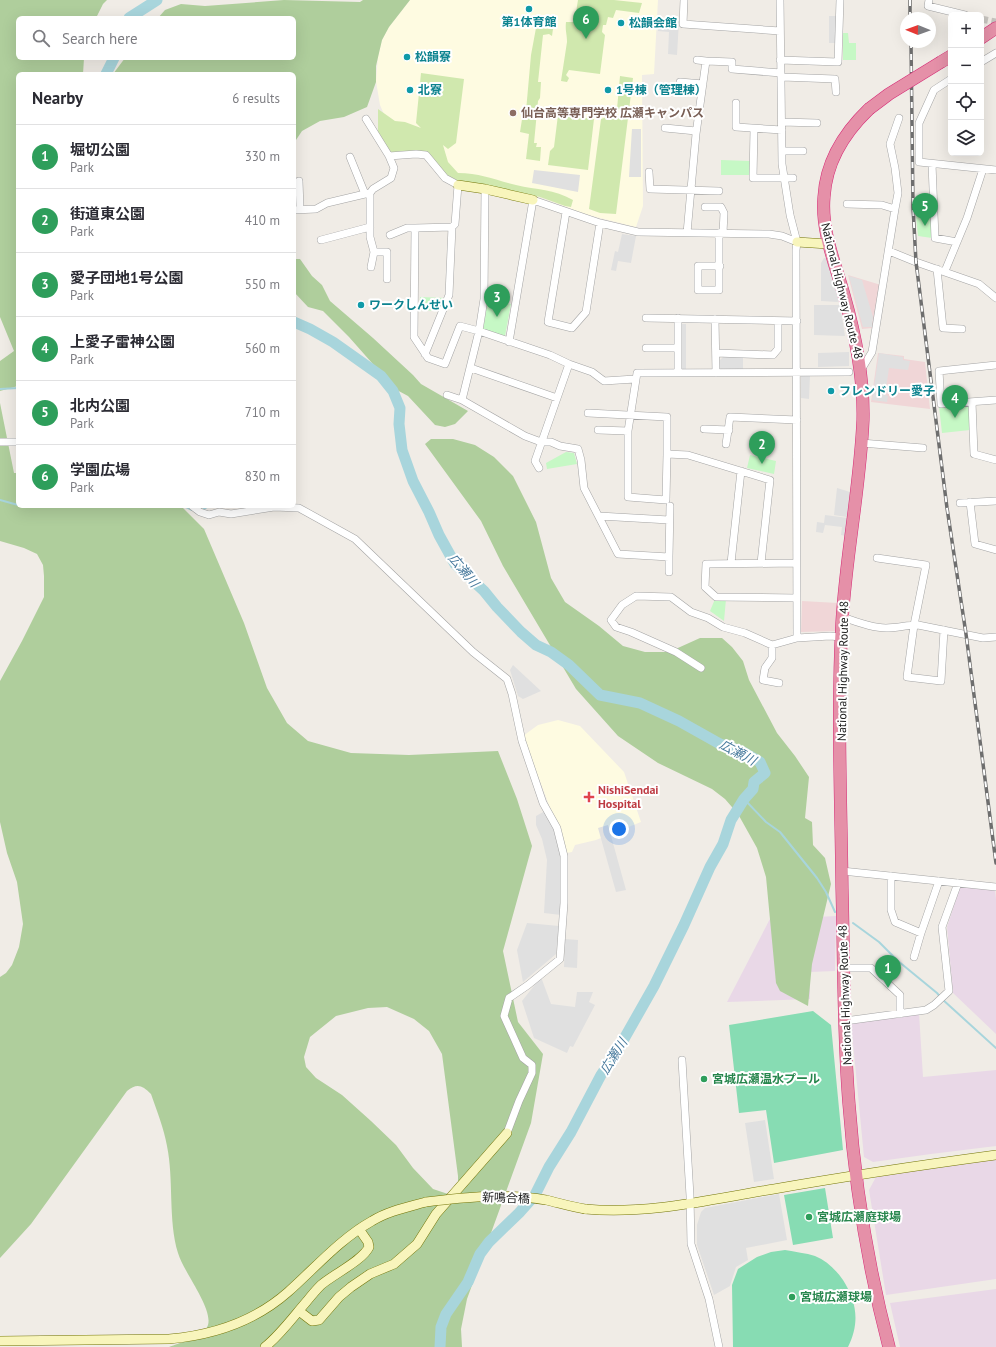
<!DOCTYPE html>
<meta charset="utf-8">
<style>
body{margin:0;font-family:"PT Sans","Noto Sans JP",sans-serif;background:#f2f2f3;color:#2b2b33}
.controls{position:absolute;right:12px;top:12px;display:grid;overflow:hidden;border-radius:6px;box-shadow:0 4px 16px #0002}
.controls button{width:36px;height:36px;display:grid;place-items:center;padding:0;border:0;border-bottom:1px solid #e1e1e2;background:#fff;color:#2b2b33;font:20px sans-serif}
.compass{position:absolute;left:900px;top:12px;width:36px;height:36px;border-radius:50%;background:#fff;box-shadow:0 4px 16px #0002;rotate:271deg}
.you{position:absolute;left:619px;top:829px;width:14px;height:14px;margin:-10px;border:3px solid #fff;border-radius:50%;background:#1a73e8;box-shadow:0 0 0 6px #1a73e833}
.badge{display:grid;place-items:center;width:26px;height:26px;border-radius:50%;background:#c90618;color:#fff;font-size:13px;font-weight:700}
.pin{position:absolute;translate:-50% -33px;filter:drop-shadow(0 1px 2px #0008)}
.pin::after{content:'';position:absolute;top:21px;width:14px;height:12px;background:inherit;clip-path:polygon(0 0,100% 0,50% 100%)}
.list{margin:0;padding:0;list-style:none}
h2{display:flex;justify-content:space-between;align-items:center;height:52px;margin:0;padding:0 16px;font-size:17px}
h2 small{font-size:13px;font-weight:400;color:#7c7c81}
.list li{display:grid;grid-template-columns:26px 1fr auto;gap:12px;align-items:center;box-sizing:border-box;height:64px;padding:0 16px;border-top:1px solid #e1e1e2}
.list b{display:block;font-size:15px;white-space:nowrap}
.list p{margin:0;font-size:13px;white-space:nowrap;color:#7c7c81}
.list em{font-size:13px;font-style:normal;color:#7c7c81}
.icon{flex:none;width:22px;height:22px;fill:none;stroke:currentColor;stroke-width:2;stroke-linecap:round;stroke-linejoin:round}
.map{position:relative;flex:none;width:996px;height:1347px;overflow:hidden}
.search{position:absolute;background:#fff;box-shadow:0 4px 16px #0002;left:16px;top:16px;width:280px;height:44px;display:flex;align-items:center;gap:10px;box-sizing:border-box;padding:0 14px;border-radius:6px;color:#7c7c81;font-size:15px}
.panel{position:absolute;background:#fff;box-shadow:0 4px 16px #0002;left:16px;top:72px;width:280px;height:436px;border-radius:6px}
.map>svg:first-child{display:block}
.commercial{fill:#f0d6d7}
.industrial{fill:#e9d8e7}
.education{fill:#fefbe1}
.grass{fill:#d0e8ae}
.forest{fill:#afce9c;fill-rule:evenodd}
.park{fill:#c6f8c5}
.pitch{fill:#87dcb3}
.parking{fill:#e0e0e0}
.lines{fill:none;stroke-linecap:round;stroke-linejoin:round}
.stream{stroke:#a8d5dc;stroke-width:2}
.river{stroke:#a8d5dc;stroke-width:11}
.street-tunnel{stroke:#c6c3be;stroke-width:7;stroke-dasharray:7 3.5;stroke-linecap:butt}
.street-casing{stroke:#a4a4a4;stroke-width:8}
.secondary-casing{stroke:#737508;stroke-width:10}
.highway-casing{stroke:#d62b76;stroke-width:13}
.street{stroke:#fff;stroke-width:7}
.secondary{stroke:#f8f5bc;stroke-width:9}
.highway{stroke:#e590a8;stroke-width:12}
.rail-casing{stroke:#6e6e6e;stroke-width:3.5}
.rail{stroke:#fff;stroke-width:2;stroke-dasharray:6;stroke-linecap:butt}
.secondary-bridge-casing{stroke:#737508;stroke-width:10;stroke-linecap:butt}
.highway-bridge-casing{stroke:#d62b76;stroke-width:13;stroke-linecap:butt}
.secondary-bridge{stroke:#f8f5bc;stroke-width:9}
.highway-bridge{stroke:#e590a8;stroke-width:12}
.culture-dot{fill:#0f9aa8;stroke:#fff;stroke-width:1.5}
.education-dot{fill:#8d6e63;stroke:#fff;stroke-width:1.5}
.health-dot{fill:#e0444e;stroke:#fff;stroke-width:1.5}
.leisure-dot{fill:#2e9e5b;stroke:#fff;stroke-width:1.5}
.labels{text-anchor:middle;stroke-width:4;stroke-linejoin:round;paint-order:stroke}
.culture-label{font-size:12px;font-weight:bold;fill:#0d838f;stroke:#fff;text-anchor:start}
.education-label{font-size:12px;font-weight:bold;fill:#785e54;stroke:#fff;text-anchor:start}
.street-label{font-size:12px;fill:#202020;stroke:#fff}
.health-label{font-size:12px;font-weight:bold;fill:#be3a42;stroke:#fff;text-anchor:start}
.leisure-label{font-size:12px;font-weight:bold;fill:#27864d;stroke:#fff;text-anchor:start}
.water-label{font-size:13px;font-style:italic;fill:#487a9d;stroke:#fff}
</style>
<div class="map">
<svg width="996" height="1347" viewBox="0 0 996 1347">
<rect width="100%" height="100%" fill="#f0ece6"/>
<path class="commercial" d="M848 275 881 285 872 328 862 329Z
M878 353 904 356V359L925 362 930 409 871 402Z
M802 601 838 603 836 631 801 632Z"/>
<path class="industrial" d="M960 887 995 890 996 899V1034L953 993 947 927Z
M773 913 798 918 836 916 835 971 810 972V999L727 1002Z
M919 1013 923 1077 996 1070V1146L931 1154 873 1162 864 1157 851 1022Z
M996 1158V1279L886 1295 869 1190 876 1177Z
M996 1289V1347H900L890 1303Z"/>
<path class="education" d="M410 0H658L654 74 642 75 643 206 636 227 588 215 540 197 486 185 459 182 387 121 380 105 376 81 378 56 382 40 389 27Z
M558 720 580 726 624 772 641 822 596 840 575 845 572 852 567 853 523 736 538 725Z"/>
<path class="grass" d="M578 0H614L642 3 639 13 616 10 613 18 608 17 606 25H603L602 32 605 35 600 74 569 70 566 75 569 78 567 82 561 81 567 42C567 34 565 31 566 22H575L577 6Z
M536 28 553 29 552 36 549 34 543 35 538 82H541L540 98 538 101 534 143H537L536 147H541L540 161 526 159 529 134 520 132 523 113 526 111 531 55Z
M421 73 464 79 456 143 448 149 443 145 448 162 458 173C480 173 495 180 516 185 537 190 554 189 573 200L571 207 565 206 540 197 486 185 459 182 447 176 420 152H390L378 133V109L395 121 405 122 421 128 416 123Z
M620 76 633 78 629 110 617 109Z
M558 115 594 119 588 170 548 165 550 151 554 147Z
M607 117 628 118 616 214 600 213 589 209 601 119Z"/>
<path class="forest" d="M0 0H107L103 4 96 18H18V58H84L83 74H18V386L0 391V361L14 351 0 317Z
M284 0 360 2 363 0H410L389 27 382 40 376 66V82L367 107 344 117 320 121 302 131 294 143V74H113L125 58H294V18H158L165 10 181 4 205 6Z
M294 259H300L312 276 322 285 330 301 373 338 413 375 421 384 468 411 455 424 445 427 435 425 408 396 395 389 349 337 323 311 308 307 294 292Z
M0 403 14 473H18V506H181L204 529 244 623 267 688 287 723 308 741 351 753 409 755 498 751 517 799 532 846 503 951 518 1022 543 1054 531 1123 467 1299 461 1329 462 1347H169C179 1343 204 1337 208 1325 213 1308 183 1271 178 1253 168 1220 174 1180 167 1146 164 1129 157 1111 151 1094 142 1085 137 1083 127 1091L31 1224 0 1258V977L6 973 12 965 19 947 23 924 17 882 7 853 0 822V681L22 641 44 597V576L43 565 37 554 24 548 0 541ZM387 1007 414 1019 429 1031 442 1054 458 1176V1191L454 1196 433 1189 413 1168 396 1145 371 1121 342 1095 316 1078 306 1067 304 1057 310 1037 336 1016 368 1008Z
M431 439H453L475 445 494 457 513 476 536 522 551 578 565 602 599 626 623 646 645 652H669L700 638H722L732 647 743 661 749 680 777 733 795 756 809 777 805 818 812 822 813 845 825 858 831 884 812 964 808 1006 780 991 776 983 766 877 757 848 738 814 725 799 712 789 658 763 618 736 576 689 503 566 481 521 425 444Z"/>
<path class="park" d="M843 33H848L849 43H856V60H843Z
M721 160 750 161V175H721Z
M916 216H931L932 238 918 236Z
M420 297 445 298 440 311 419 310Z
M488 300 511 304 505 336 483 330Z
M968 404 970 406V430L942 433 939 406Z
M566 452 574 453 577 464 547 469 546 463Z
M750 455 776 461 774 474 747 468Z
M715 599H726L724 621 710 611Z"/>
<path class="pitch" d="M813 1011 831 1025 843 1150 774 1163 766 1110 739 1113 729 1025Z
M825 1188 833 1238 793 1245 784 1195Z
M785 1250C795 1252 806 1253 815 1256 827 1261 836 1270 843 1280 857 1302 860 1323 848 1347H733L732 1285 738 1269 757 1257 771 1252Z"/>
<path class="parking" d="M829 16H837L836 43H829Z
M658 19 679 21 677 55 668 54 669 32 658 31Z
M632 129H641V177H629Z
M534 170 580 175 578 192 532 183Z
M622 234 636 236 631 263 618 261 616 271 611 270 615 251 618 252Z
M824 258H826L840 301 837 302 821 301V263Z
M849 276 862 280 873 317 872 327H863Z
M814 305H840L845 336 814 335Z
M681 324H686V370H681Z
M849 352V366L818 367V353Z
M879 353 903 357V360L910 361 908 370 889 368 885 395 888 396 887 402 872 400Z
M723 357H743V371H723L719 368V361Z
M801 376H810L809 399 801 398Z
M837 488 850 492 847 517 834 515Z
M825 515 848 518 846 536 841 535 842 527 825 525 823 533 816 532 817 522 824 523Z
M513 665 541 691 523 699 518 696 510 670Z
M545 811 555 828 561 856V915L544 913 547 860 542 839 536 825V816Z
M608 825 626 890 616 892 598 828Z
M527 923 559 926 556 954 523 982 517 950Z
M565 939 578 940 577 968 564 967Z
M541 977 551 1004 575 1007 577 992H593L589 1002 595 1005 573 1047 570 1046 567 1053 534 1038 522 1001Z
M765 1120 774 1179 754 1182 745 1123Z
M779 1194 787 1240 746 1248 748 1260 736 1267 730 1286 714 1295 697 1245V1225L701 1212 705 1208Z"/>
<g class="lines">
<path class="stream" d="M0 389 18 388
M0 500 18 505
M184 506 192 510
M202 510 209 506
M744 799 766 822 780 832 817 878 826 892 835 912
M853 923 879 942 898 961 937 993 942 999 996 1048"/>
<path class="river" d="M129 18 157 0
M106 74 114 58
M294 322 310 329 333 342 381 376 393 391 400 408 399 424 402 450 413 481 429 512 439 535 455 564 484 591 497 607 521 632 536 645 551 652 569 665 600 695 640 703 679 721 720 744 743 752 760 762 765 773 754 782 753 789 744 799 731 820 723 844 710 867 684 925 654 986 616 1053 601 1075 571 1132 549 1167 535 1195 519 1213 489 1242 480 1254 468 1282 446 1314 441 1327 440 1347"/>
<path class="street-tunnel" d="M981 19 996 22"/>
<defs>
<path id="street" d="M684 0 683 24 780 31
M780 0 782 164 790 215 797 242 796 250 797 638
M929 0 928 6 965 15
M697 60 706 61
M780 60 838 62 840 0
M981 62 996 53
M782 77 835 79 836 92
M951 79 934 90 919 123V162L996 170
M680 89V82L703 84
M736 103V127L782 130
M782 122 817 123
M665 128 696 131
M754 129 753 178H793
M782 151H803
M389 156 416 154 426 155 445 178 458 185 455 224 452 227 415 228 414 337 428 358 445 364 460 326 479 331 550 355 569 364 535 461 539 468
M350 157 365 194
M932 164 935 238 957 242
M649 172 650 189 719 191
M299 181 300 209
M485 189 484 299 479 331 462 400 525 436 541 442H551L560 446 578 449 581 460 584 488 618 554 669 557 670 506
M370 193V237L374 252 371 267
M847 204 882 205 895 209
M705 207H721L724 213 723 233
M294 210 316 209 327 203 365 194 370 193 373 189 391 178 394 168 389 156 366 119
M566 212 548 322 572 328 586 312 600 223
M687 233 696 134 706 61 732 62V69L781 73
M719 233V290H698V266H720
M390 235 407 228H415
M321 240 370 227
M889 251 916 262 979 284 996 298
M374 252H387V279
M937 269 943 328 962 329
M945 271 967 218 983 169
M646 318 797 321
M678 318V370
M715 319 716 373
M509 342 533 200 600 223 638 232 769 234 782 236 797 242
M646 348H678
M716 353 773 355 778 349V321
M425 354 449 295 452 227
M569 364 592 372 604 381 635 379
M996 365 939 371 941 404 996 400
M471 368 557 398
M861 370 872 352 895 209 898 193 895 168 890 144 899 118
M447 395 462 400
M972 402 974 454 996 460
M588 413 667 417V454
M704 429 729 430
M598 430 628 431
M0 442H18
M861 443 923 448
M726 444 730 417 797 420
M970 502 975 544 996 550
M960 503 996 501
M192 506 200 512 209 515 219 512 231 514 274 507 299 508 355 539 473 652 507 679 512 694 522 741 543 803 557 828 564 856V903L560 959 528 985 509 998 504 1016 523 1058 532 1065V1073L519 1101 507 1133
M599 516 669 520
M669 557V572
M877 558 926 565 914 625 907 677 941 681 944 630
M731 563 741 471
M761 563 770 480 688 455 667 454 666 500 628 497V431L637 373 849 372
M796 563 706 564 705 587 716 597 797 598
M843 617C856 622 872 628 886 628 897 628 907 625 918 625L983 638 996 637
M772 645V658L765 668 763 680 779 683
M701 668 676 652 631 632 616 627 611 620 622 605 636 596 671 597 691 612 708 618 723 627 745 633 772 645 797 638 830 636 841 637
M842 871 996 887
M891 876V910L895 922 921 933 939 881
M914 957 921 933
M844 968H871L900 995V1014
M845 1021 926 1010 934 1005 949 991 942 927 958 883
M682 1060 690 1196 691 1244 709 1299 719 1347"/>
<path id="secondary" d="M458 185 485 189 533 200
M797 242 828 244
M585 1209C649 1215 712 1199 774 1189 848 1176 922 1165 996 1155
M299 1311 312 1321 319 1320 339 1297 351 1287 370 1274 394 1264 417 1244 436 1214 507 1133
M0 1341 169 1339C214 1335 254 1322 288 1292 315 1268 340 1239 372 1221 388 1211 408 1207 426 1202
M265 1347C281 1334 293 1317 307 1301 311 1296 316 1290 321 1285 334 1274 363 1260 369 1247L368 1242 359 1229"/>
<path id="highway" d="M981 38 996 28
M941 62 951 56
M869 109C844 133 826 161 824 197 821 231 835 263 844 295 856 337 864 377 863 420 860 488 846 554 842 622 837 709 841 800 842 888 844 960 843 1032 849 1104 855 1186 868 1267 889 1347"/>
</defs>
<use href="#street" class="street-casing"/>
<use href="#secondary" class="secondary-casing"/>
<use href="#highway" class="highway-casing"/>
<use href="#street" class="street"/>
<use href="#secondary" class="secondary"/>
<use href="#highway" class="highway"/>
<defs>
<path id="rail" d="M910 0V18
M911 42 913 207 916 262 947 508 966 634 996 863"/>
</defs>
<use href="#rail" class="rail-casing"/>
<use href="#rail" class="rail"/>
<defs>
<path id="secondary-bridge" d="M426 1202C466 1197 506 1193 546 1200 559 1203 572 1207 585 1209"/>
<path id="highway-bridge" d="M869 109 889 94 941 62"/>
</defs>
<use href="#secondary-bridge" class="secondary-bridge-casing"/>
<use href="#highway-bridge" class="highway-bridge-casing"/>
<use href="#secondary-bridge" class="secondary-bridge"/>
<use href="#highway-bridge" class="highway-bridge"/>
</g>
<g class="culture-dot">
<circle cx="529" cy="9" r="4"/>
<circle cx="621" cy="23" r="4"/>
<circle cx="407" cy="57" r="4"/>
<circle cx="410" cy="90" r="4"/>
<circle cx="608" cy="90" r="4"/>
<circle cx="361" cy="305" r="4"/>
<circle cx="831" cy="391" r="4"/>
</g>
<circle class="education-dot" cx="513" cy="113" r="4"/>
<path class="health-dot" d="M587 791h4v4h4v4h-4v4h-4v-4h-4v-4h4z"/>
<g class="leisure-dot">
<circle cx="704" cy="1079" r="4"/>
<circle cx="809" cy="1217" r="4"/>
<circle cx="792" cy="1297" r="4"/>
</g>
<g class="labels">
<g class="culture-label">
<text x="529" y="26" text-anchor="middle">第1体育館</text>
<text x="629" y="27">松韻会館</text>
<text x="415" y="61">松韻寮</text>
<text x="418" y="94">北寮</text>
<text x="616" y="94">1号棟（管理棟）</text>
<text x="369" y="309">ワークしんせい</text>
<text x="839" y="395">フレンドリー愛子</text>
</g>
<g class="education-label">
<text x="521" y="117">仙台高等専門学校 広瀬キャンパス</text>
</g>
<g class="street-label">
<text transform="translate(842 291) rotate(76)" y="4">National Highway Route 48</text>
<text transform="translate(843 671) rotate(-89)" y="4">National Highway Route 48</text>
<text transform="translate(845 995) rotate(-92)" y="4">National Highway Route 48</text>
<text transform="translate(506 1198) rotate(2)" y="4">新鳴合橋</text>
</g>
<g class="health-label">
<text x="598" y="794">NishiSendai<tspan x="598" dy="14">Hospital</tspan></text>
</g>
<g class="leisure-label">
<text x="712" y="1083">宮城広瀬温水プール</text>
<text x="817" y="1221">宮城広瀬庭球場</text>
<text x="800" y="1301">宮城広瀬球場</text>
</g>
<g class="water-label">
<text transform="translate(464 570) rotate(50)" y="5">広瀬川</text>
<text transform="translate(738 752) rotate(28)" y="5">広瀬川</text>
<text transform="translate(613 1056) rotate(-58)" y="5">広瀬川</text>
</g>
</g>
</svg>
<div class="controls">
<button>+</button>
<button>−</button>
<button><svg class="icon" aria-label="locate" viewBox="0 0 24 24"><circle cx="12" cy="12" r="6"/><path d="M12 2v4M12 18v4M2 12h4M18 12h4"/></svg></button>
<button><svg class="icon" aria-label="layers" viewBox="0 0 24 24"><path d="M12 4l9 5-9 5-9-5zM3 14l9 5 9-5"/></svg></button>
</div>
<svg class="compass" viewBox="-18 -18 36 36"><path d="M0-13l5 13h-10z" fill="#e53935"/><path d="M0 13l5-13h-10z" fill="#7c7c81"/></svg>
<div class="you"></div>
<div class="pin badge" style="left:888px;top:988px;background:#2e9e5b">1</div>
<div class="pin badge" style="left:762px;top:464px;background:#2e9e5b">2</div>
<div class="pin badge" style="left:497px;top:317px;background:#2e9e5b">3</div>
<div class="pin badge" style="left:955px;top:418px;background:#2e9e5b">4</div>
<div class="pin badge" style="left:925px;top:226px;background:#2e9e5b">5</div>
<div class="pin badge" style="left:586px;top:39px;background:#2e9e5b">6</div>
<div class="search"><svg class="icon" aria-label="search" viewBox="0 0 24 24"><circle cx="10" cy="10" r="6"/><path d="M15 15l6 6"/></svg>Search here</div>
<section class="panel">
<h2>Nearby<small>6 results</small></h2>
<ul class="list">
<li><span class="badge" style="background:#2e9e5b">1</span><div><b>堀切公園</b><p>Park</p></div><em>330 m</em></li>
<li><span class="badge" style="background:#2e9e5b">2</span><div><b>街道東公園</b><p>Park</p></div><em>410 m</em></li>
<li><span class="badge" style="background:#2e9e5b">3</span><div><b>愛子団地1号公園</b><p>Park</p></div><em>550 m</em></li>
<li><span class="badge" style="background:#2e9e5b">4</span><div><b>上愛子雷神公園</b><p>Park</p></div><em>560 m</em></li>
<li><span class="badge" style="background:#2e9e5b">5</span><div><b>北内公園</b><p>Park</p></div><em>710 m</em></li>
<li><span class="badge" style="background:#2e9e5b">6</span><div><b>学園広場</b><p>Park</p></div><em>830 m</em></li>
</ul>
</section>
</div>
